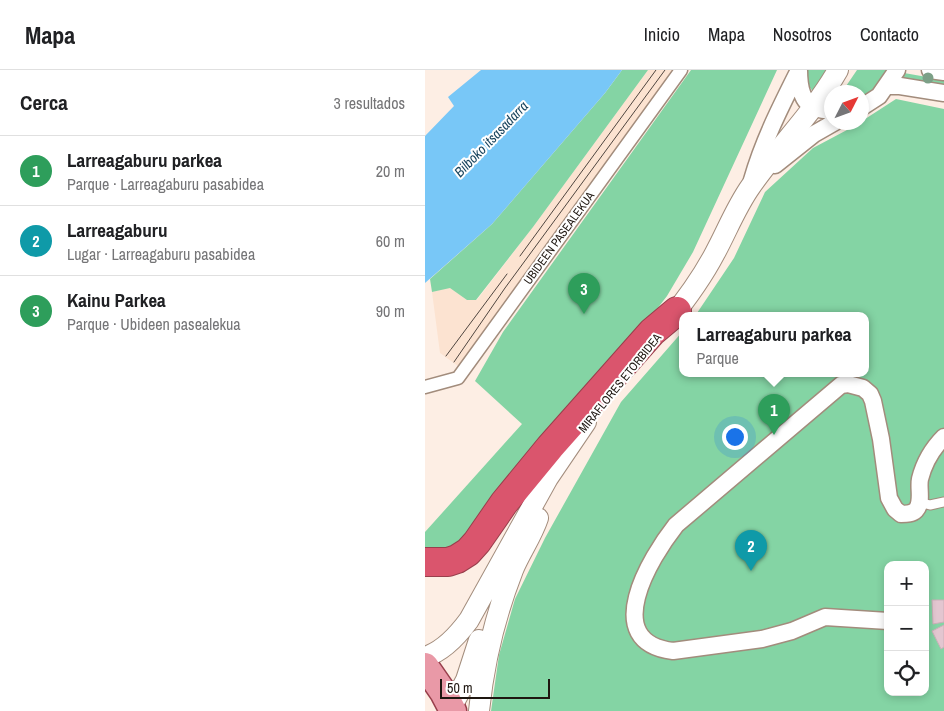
<!DOCTYPE html>
<html lang="es">
<meta charset="utf-8">
<style>
body{margin:0;font-family:"Archivo Narrow",sans-serif;background:#f2f2f2;color:#202124}
.controls{position:absolute;right:15px;bottom:15px;display:grid;overflow:hidden;border-radius:10px;box-shadow:0 2px 8px #0003}
.controls button{width:45px;height:45px;display:grid;place-items:center;padding:0;border:0;border-bottom:1px solid #e0e0e0;background:#fff;color:#202124;font:25px sans-serif}
.compass{position:absolute;left:399px;top:15px;width:45px;height:45px;border-radius:50%;background:#fff;box-shadow:0 2px 8px #0003;rotate:48deg}
.scale{position:absolute;left:15px;bottom:12px;width:110px;box-sizing:border-box;padding-left:5px;border:2px solid #1e1610;border-top:0;font-size:14px;line-height:18px;white-space:nowrap;color:#1e1610;-webkit-text-stroke:4px #fff;paint-order:stroke}
.you{position:absolute;left:309px;top:366px;width:18px;height:18px;margin:-12px;border:4px solid #fff;border-radius:50%;background:#1a73e8;box-shadow:0 0 0 8px #1a73e833}
.badge{display:grid;place-items:center;width:32px;height:32px;border-radius:50%;background:#ea580c;color:#fff;font-size:16px;font-weight:700}
.pin{position:absolute;translate:-50% -41px;filter:drop-shadow(0 1px 2px #0008)}
.pin::after{content:'';position:absolute;top:26px;width:18px;height:15px;background:inherit;clip-path:polygon(0 0,100% 0,50% 100%)}
.popup{position:absolute;left:254px;top:242px;width:190px;height:65px;box-sizing:border-box;display:grid;place-content:center;border-radius:10px;background:#fff;filter:drop-shadow(0 1px 4px #0005);font-size:16px;white-space:nowrap;color:#757577}
.popup b{font-size:19px;color:#202124}
.popup::after{content:'';position:absolute;left:50%;top:100%;margin-left:-10px;border:10px solid transparent;border-top-color:#fff}
.list{margin:0;padding:0;list-style:none}
h2{display:flex;justify-content:space-between;align-items:center;height:65px;margin:0;padding:0 20px;font-size:21px}
h2 small{font-size:16px;font-weight:400;color:#757577}
.list li{display:grid;grid-template-columns:32px 1fr auto;gap:15px;align-items:center;box-sizing:border-box;height:70px;padding:0 20px;border-top:1px solid #e0e0e0}
.list b{display:block;font-size:19px;white-space:nowrap}
.list p{margin:0;font-size:16px;white-space:nowrap;color:#757577}
.list em{font-size:16px;font-style:normal;color:#757577}
.icon{flex:none;width:28px;height:28px;fill:none;stroke:currentColor;stroke-width:2;stroke-linecap:round;stroke-linejoin:round}
.map{position:relative;flex:none;width:519px;height:641px;overflow:hidden}
header{display:flex;align-items:center;gap:30px;box-sizing:border-box;height:70px;padding:0 25px;background:#fff;border-bottom:1px solid #e0e0e0}
header strong{font-size:24px}
nav{display:flex;gap:28px;margin-inline-start:auto;font-size:18px}
main{display:flex}
aside{flex:1;background:#fff}
.map>svg:first-child{display:block}
.built{fill:#fce3d1}
.green{fill:#84d4a4;fill-rule:evenodd}
.water{fill:#78c7f7}
.building{fill:#e3c6d0;stroke:#ccafb9}
.lines{fill:none;stroke-linecap:round;stroke-linejoin:round}
.service-casing{stroke:#a28c7c;stroke-width:11}
.pedestrian-casing{stroke:#a28c7c;stroke-width:15}
.minor-casing{stroke:#a28c7c;stroke-width:19}
.tertiary-casing{stroke:#a28c7c;stroke-width:22}
.primary-casing{stroke:#983f4c;stroke-width:29}
.motorway-casing{stroke:#983f4c;stroke-width:30}
.service{stroke:#fff;stroke-width:9}
.pedestrian{stroke:#fff;stroke-width:12}
.minor{stroke:#fff;stroke-width:16}
.tertiary{stroke:#fff;stroke-width:20}
.primary{stroke:#e999a7;stroke-width:26}
.motorway{stroke:#da556d;stroke-width:28}
.tram{stroke:#504640;stroke-width:1}
.tree{fill:#7ca087}
.labels{text-anchor:middle;stroke-width:4;stroke-linejoin:round;paint-order:stroke}
.street-label{font-size:12px;fill:#1e1610;stroke:#fff}
.water-label{font-size:14px;font-style:italic;fill:#19455e;stroke:#fff}
</style>
<header>
<strong>Mapa</strong>
<nav><a>Inicio</a><a>Mapa</a><a>Nosotros</a><a>Contacto</a></nav>
</header>
<main>
<aside>
<h2>Cerca<small>3 resultados</small></h2>
<ul class="list">
<li><span class="badge" style="background:#2e9e5b">1</span><div><b>Larreagaburu parkea</b><p>Parque · Larreagaburu pasabidea</p></div><em>20 m</em></li>
<li><span class="badge" style="background:#0f9aa8">2</span><div><b>Larreagaburu</b><p>Lugar · Larreagaburu pasabidea</p></div><em>60 m</em></li>
<li><span class="badge" style="background:#2e9e5b">3</span><div><b>Kainu Parkea</b><p>Parque · Ubideen pasealekua</p></div><em>90 m</em></li>
</ul>
</aside>
<div class="map">
<svg width="519" height="641" viewBox="0 0 519 641">
<rect width="100%" height="100%" fill="#fdeee4"/>
<path class="built" d="M223 0H250L110 191 44 289 33 296 15 283 7 222 25 217 42 230H52L108 157Z"/>
<path class="green" d="M197 0H223L108 157 51 230H42L25 218 7 222 5 209 67 154 180 23Z
M266 0H352L268 182 242 226 178 309 30 480 0 478V462L97 354 50 311 78 262Z
M379 0H403L388 22 381 12Z
M432 0H462C456 11 449 24 437 29V22H417Z
M479 3 519 10V18L477 10 476 7Z
M471 29 519 39V641H66L74 585 90 529 120 468 196 332 258 261V304H440V246H270L309 188 340 122 388 78 437 52V51ZM463 495H500V622H463Z"/>
<path class="water" d="M56 0H197L180 23 67 154 0 213V66L29 36 23 27Z"/>
<path class="building" d="M507 530H519V552L508 554Z
M519 555V577L516 579 507 561Z"/>
<g class="lines">
<defs>
<path id="service" d="M494 432 505 435 519 432"/>
<path id="pedestrian" d="M0 317 33 308 256 0"/>
<path id="minor" d="M374 0C374 13 375 33 391 38 395 40 401 40 407 41
M505 0 519 2
M462 16H475L519 23
M437 37 454 26 472 0
M350 95 389 64 410 52
M327 110C338 71 356 36 374 0
M463 551 400 547 367 561 337 569 248 581C174 572 225 488 251 455L416 315 423 314 438 318 445 324 448 331 456 369 464 428 470 439 476 444C482 444 487 444 491 440 498 432 493 418 495 409 499 393 507 379 519 367"/>
<path id="tertiary" d="M243 252C260 231 277 208 290 183 302 161 311 137 326 116 354 76 389 42 413 0
M0 587C19 581 33 565 44 550L123 408 161 352
M26 638 41 610 54 570
M54 641C59 592 70 546 88 500 95 483 107 466 113 448"/>
<path id="primary" d="M0 596 18 622 28 641"/>
<path id="motorway" d="M0 492H23L32 489 43 482 52 472 79 433 125 377 227 262 252 241"/>
</defs>
<use href="#service" class="service-casing"/>
<use href="#pedestrian" class="pedestrian-casing"/>
<use href="#minor" class="minor-casing"/>
<use href="#tertiary" class="tertiary-casing"/>
<use href="#primary" class="primary-casing"/>
<use href="#motorway" class="motorway-casing"/>
<use href="#service" class="service"/>
<use href="#pedestrian" class="pedestrian"/>
<use href="#minor" class="minor"/>
<use href="#tertiary" class="tertiary"/>
<use href="#primary" class="primary"/>
<use href="#motorway" class="motorway"/>
<path class="tram" d="M95 186 231 0
M21 286 82 204
M29 292 80 218 240 0"/>
</g>
<circle class="tree" cx="503" cy="8" r="5.5"/>
<g class="labels">
<g class="street-label">
<text transform="translate(134 168) rotate(-54)" y="4">UBIDEEN PASEALEKUA</text>
<text transform="translate(195 313) rotate(-51)" y="4">MIRAFLORES ETORBIDEA</text>
</g>
<g class="water-label">
<text transform="translate(66 69) rotate(-46)" y="5">Bilboko itsasadarra</text>
</g>
</g>
</svg>
<div class="controls">
<button>+</button>
<button>−</button>
<button><svg class="icon" aria-label="locate" viewBox="0 0 24 24"><circle cx="12" cy="12" r="6"/><path d="M12 2v4M12 18v4M2 12h4M18 12h4"/></svg></button>
</div>
<svg class="compass" viewBox="-18 -18 36 36"><path d="M0-13l5 13h-10z" fill="#e53935"/><path d="M0 13l5-13h-10z" fill="#757577"/></svg>
<div class="scale">50 m</div>
<div class="you"></div>
<div class="pin badge" style="left:349px;top:365px;background:#2e9e5b">1</div>
<div class="popup"><b>Larreagaburu parkea</b>Parque</div>
<div class="pin badge" style="left:326px;top:501px;background:#0f9aa8">2</div>
<div class="pin badge" style="left:159px;top:244px;background:#2e9e5b">3</div>
</div>
</main>
